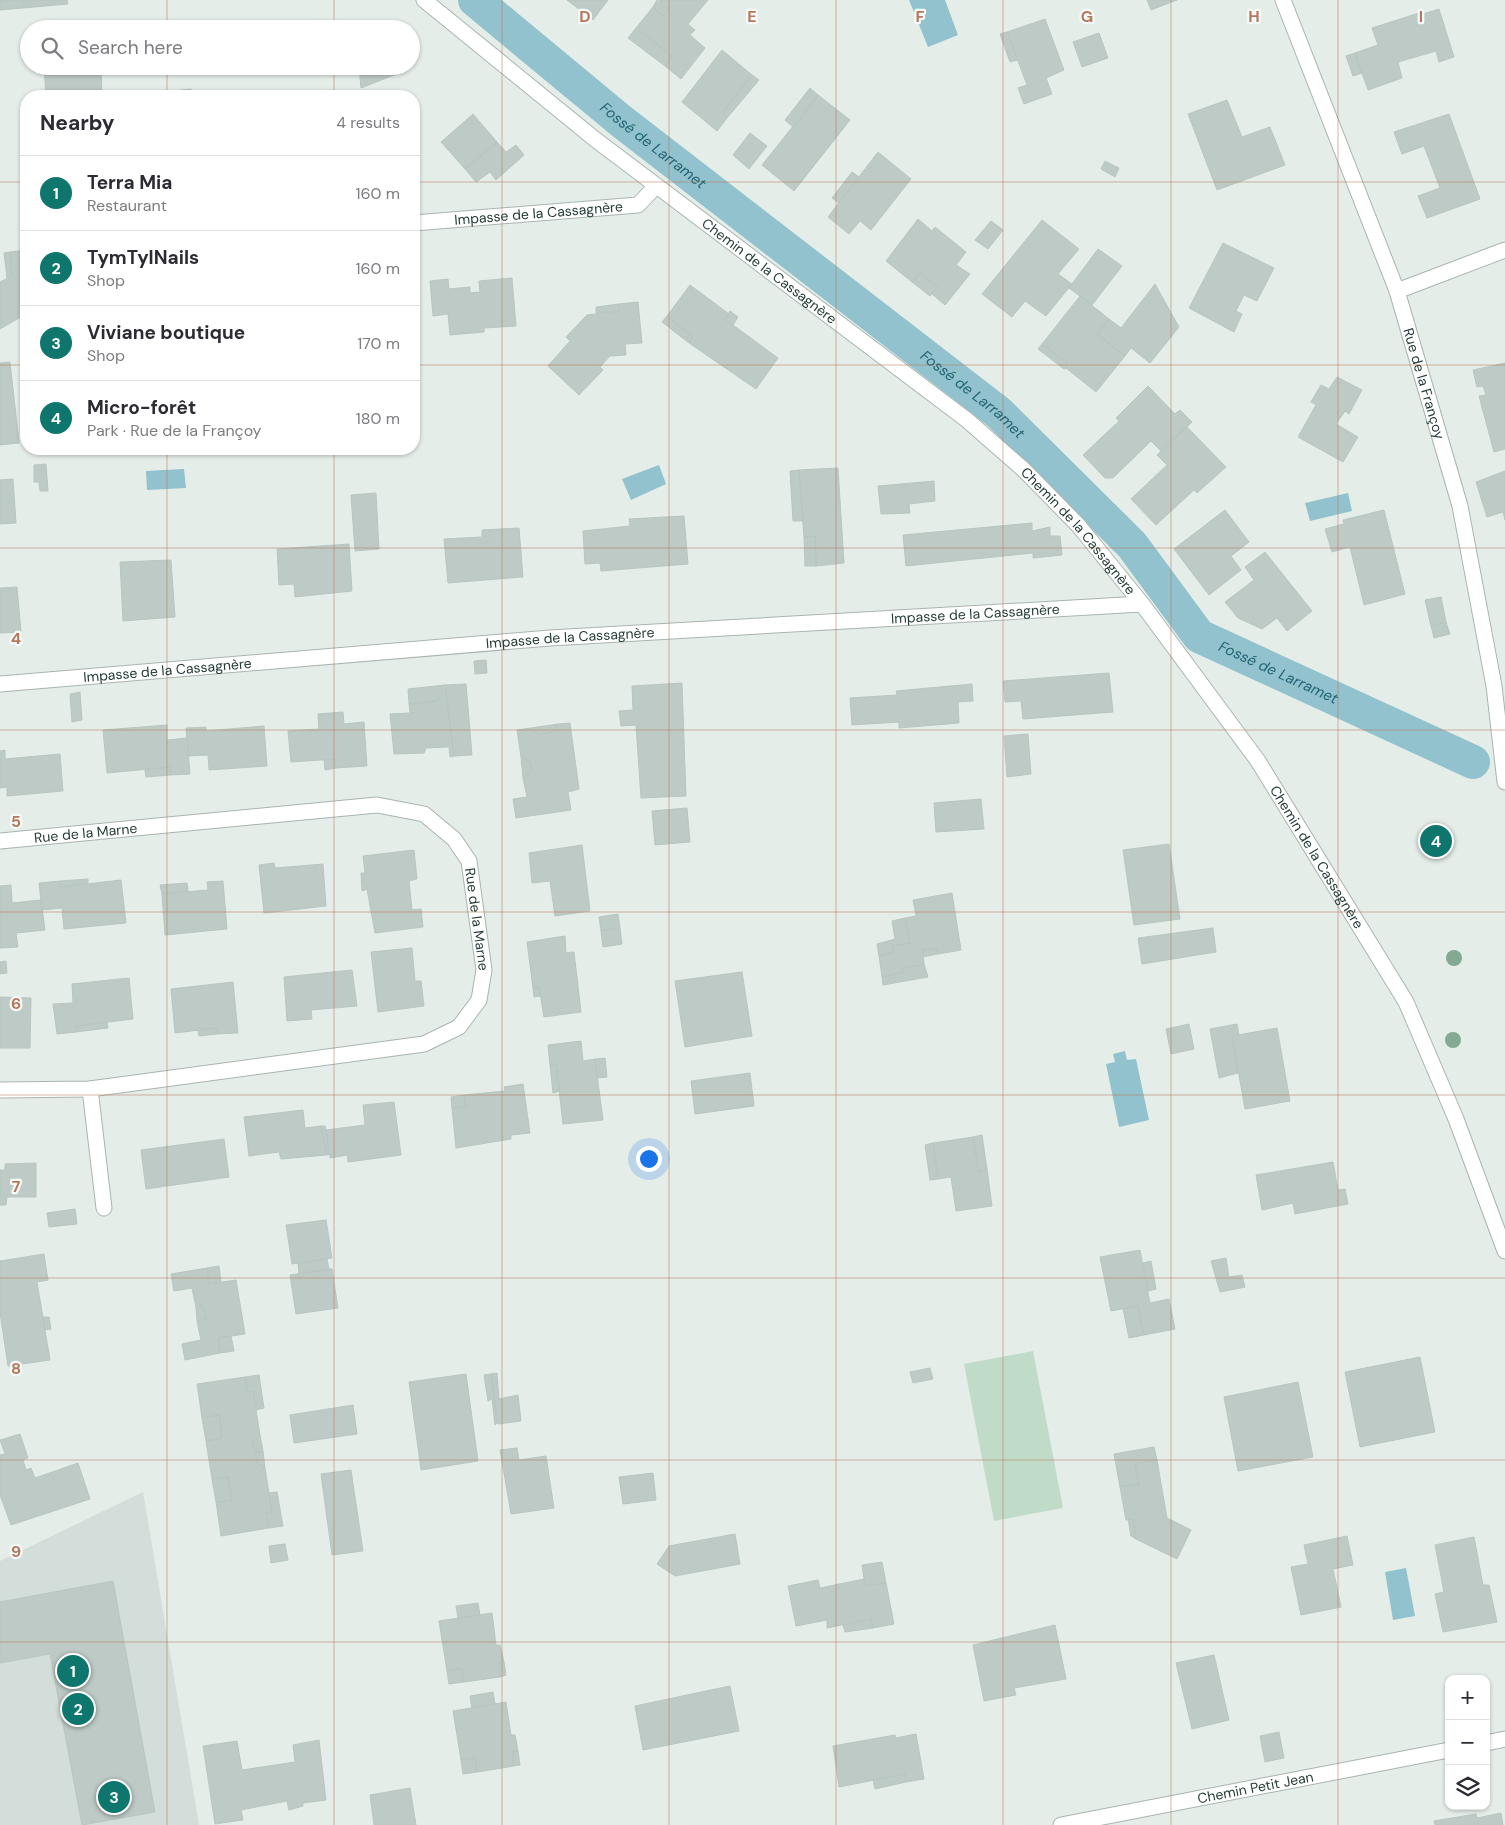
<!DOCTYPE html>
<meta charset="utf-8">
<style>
body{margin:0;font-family:"DM Sans",sans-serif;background:#f2f2f3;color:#2b2b33}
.controls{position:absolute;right:15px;bottom:15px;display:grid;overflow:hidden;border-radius:10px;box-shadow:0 1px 4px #0004}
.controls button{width:45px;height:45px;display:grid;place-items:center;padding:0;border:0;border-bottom:1px solid #e1e1e2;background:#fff;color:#2b2b33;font:25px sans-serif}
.you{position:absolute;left:648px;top:1158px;width:18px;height:18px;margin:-12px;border:4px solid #fff;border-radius:50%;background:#1a73e8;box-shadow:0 0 0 8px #1a73e833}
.badge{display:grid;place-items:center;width:32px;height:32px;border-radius:50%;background:#0f766e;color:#fff;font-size:16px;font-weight:700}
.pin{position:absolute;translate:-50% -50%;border:2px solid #fff;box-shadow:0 1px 5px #0006}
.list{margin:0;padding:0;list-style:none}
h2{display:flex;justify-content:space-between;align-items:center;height:65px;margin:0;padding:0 20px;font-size:21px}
h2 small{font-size:16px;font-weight:400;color:#7c7c81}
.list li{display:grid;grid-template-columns:32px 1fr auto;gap:15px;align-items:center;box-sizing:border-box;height:75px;padding:0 20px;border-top:1px solid #e1e1e2}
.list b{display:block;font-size:19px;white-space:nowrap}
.list p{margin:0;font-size:16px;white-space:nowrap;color:#7c7c81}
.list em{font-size:16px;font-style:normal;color:#7c7c81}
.icon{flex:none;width:28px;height:28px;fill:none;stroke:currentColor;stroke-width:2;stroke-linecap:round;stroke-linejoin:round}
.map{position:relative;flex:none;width:1505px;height:1825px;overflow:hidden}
.search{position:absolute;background:#fff;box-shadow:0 1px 4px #0004;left:20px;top:20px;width:400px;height:55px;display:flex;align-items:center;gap:12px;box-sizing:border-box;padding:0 18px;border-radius:28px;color:#7c7c81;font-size:19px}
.panel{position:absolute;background:#fff;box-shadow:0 1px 4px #0004;left:20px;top:90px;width:400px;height:365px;border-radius:20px}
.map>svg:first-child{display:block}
.built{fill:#d3ddd9}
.green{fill:#c0dcc8}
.water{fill:#92c2cd}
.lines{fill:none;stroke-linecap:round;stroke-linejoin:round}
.canal{stroke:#92c2cd;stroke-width:34}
.building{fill:#bdcac6;stroke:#b8c6c1}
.minor-casing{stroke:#a8b5b0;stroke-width:17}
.minor{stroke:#fff;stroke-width:15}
.tree{fill:#83a993}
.grid{fill:none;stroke:#b6785d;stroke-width:1;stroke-opacity:0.55}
.labels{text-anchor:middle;stroke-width:4.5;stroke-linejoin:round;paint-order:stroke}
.street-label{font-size:14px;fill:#253d38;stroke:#f5f9f7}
.water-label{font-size:15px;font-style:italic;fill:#246575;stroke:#f5f9f7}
.grid-label{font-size:16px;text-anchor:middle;font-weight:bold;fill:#b6785d;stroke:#f5f9f7;stroke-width:4.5;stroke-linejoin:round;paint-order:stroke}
</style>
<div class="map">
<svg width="1505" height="1825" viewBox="0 0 1505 1825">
<rect width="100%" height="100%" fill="#e5ede9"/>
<path class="built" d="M143 1492 199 1825H0V1561Z"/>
<path class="green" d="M1033 1351 1063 1508 994 1521 964 1364Z"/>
<path class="water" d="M909 0H945L958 35 928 47Z
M659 465 666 484 631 500 622 479Z
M184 469 186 488 147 490 146 471Z
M1348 493 1352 511 1310 521 1305 503Z
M1125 1051 1127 1060 1136 1059 1149 1120 1119 1127 1106 1064 1115 1062 1113 1054Z
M1406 1568 1415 1616 1393 1620 1385 1572Z"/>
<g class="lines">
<path class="canal" id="s1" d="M475 0 621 121 999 413 1132 545 1199 636 1473 762"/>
</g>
<path class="building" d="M0 0H23V8L0 10Z
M23 0H67L68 4 23 8Z
M567 0H608L593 20Z
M657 0 669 9 663 16 653 7Z
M659 0H708L688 24 695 30 690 35 705 48 681 79 665 66 672 56 636 28 653 7 663 16 669 9Z
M1147 0H1177L1151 10Z
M1439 9 1454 57 1439 62 1436 51 1398 62 1402 78 1368 90 1355 53 1378 45 1372 28 1422 12 1423 14Z
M1045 19 1064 70 1046 78 1052 94 1024 104 1018 88 1027 85 1007 32Z
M636 28 672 56 665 66 628 38Z
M1007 32 1018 60 1010 62 1000 34Z
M1099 33 1108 58 1082 67 1073 42Z
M722 50 752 75 722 113 727 118 717 131 682 102Z
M1355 53 1362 73 1353 76 1346 56Z
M44 66H101L102 96H46Z
M308 66H399V73L361 88 359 67 309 73Z
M752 75 759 80 727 118 722 113Z
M810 88 818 95 794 128 785 120Z
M191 89V96H174L173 91Z
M818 95 850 120 794 191 762 165Z
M1227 100 1242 137 1270 127 1285 165 1217 190 1188 114Z
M473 114 497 142 465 169 441 142Z
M1449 114 1480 199 1427 218 1418 196 1440 188 1424 146 1402 154 1394 132Z
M750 133 767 146 749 169 733 155Z
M497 142 506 152 516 145 524 155 496 180 490 172 476 182 465 169Z
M878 152 911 179 871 230 860 221 849 234 828 217Z
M1105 161 1119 168 1115 177 1101 169Z
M852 172 859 177 839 203 832 198Z
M918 219 932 231 935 227 966 252 956 265 970 274 945 305 932 294 938 287 920 273 912 282 886 261Z
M1042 220 1079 249 1058 274 1072 284 1046 316 1025 301 1012 317 982 294Z
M991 221 1003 230 988 249 975 240Z
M1223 243 1274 268 1257 301 1244 295 1236 311 1242 314 1234 332 1189 308Z
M1098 249 1122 266 1092 305 1069 288Z
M26 250V314L0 329V282L12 276 10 252Z
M10 252 12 276 7 278 4 253Z
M920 273 938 287 930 296 912 282Z
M512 278 516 326 484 328V332L450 335 448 314 433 316 430 281 448 279 449 289 470 287V293L480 292 479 281Z
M1155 284 1179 327 1150 363 1131 348 1125 356 1097 334 1109 319 1121 328Z
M690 285 729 314 725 319 733 325 778 358 756 389 689 343 693 337 667 316Z
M1080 296 1109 319 1097 334 1125 356 1096 392 1066 368 1068 364 1042 344Z
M638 302 642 343 625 344 626 355 610 356 600 367 603 370 579 395 548 366 570 341 566 337 587 315 620 311 619 304Z
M619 304 620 311 596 313V307Z
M730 311 738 317 733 325 725 319Z
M667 316 693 337 689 343 662 322Z
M1042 344 1068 364 1066 368 1064 369 1038 349Z
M10 362 19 443 0 445V363Z
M1505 363V449L1494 452 1479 396 1486 395 1483 386 1477 387 1473 370Z
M1337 377 1362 390 1349 414 1345 411 1336 424 1358 437 1343 462 1298 437 1316 405 1311 402 1321 385 1329 389Z
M1148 386 1175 414 1180 410 1192 422 1161 451 1151 441 1113 478H1105L1083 455 1119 421 1116 418Z
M1186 426 1226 467 1197 493 1194 490 1156 525 1131 499 1167 465 1157 455Z
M46 464 48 491H40L39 482H34V465Z
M838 468 844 563 816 566 815 536 804 537 799 470Z
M799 470 803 521H793L790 471Z
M1505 471V520L1503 512 1487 517 1476 482Z
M13 479 16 523 0 524V480Z
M934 481 935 501 909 504 910 513 881 514 878 486Z
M376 493 379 549 355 551 351 495Z
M1225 510 1249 542 1231 556 1241 570 1209 595 1174 549Z
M1384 510 1405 594 1364 605 1350 547 1332 552 1325 529 1344 524 1343 520Z
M684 516 688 564 601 571 600 563 585 564 583 531 630 526 629 519Z
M1032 523V531L1050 527V536H1060L1062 555 1033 558V553L906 566 903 535Z
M519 528 523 577 448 583 444 539 482 537V530Z
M815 536 816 566H805L804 537Z
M349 544 352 591 295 597 294 584 279 585 277 549Z
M1265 552 1312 611 1287 631 1277 618 1262 629 1238 618 1225 602 1254 580 1245 567Z
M171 560 175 617 123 621 120 562Z
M17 587 21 632 0 633V588Z
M1441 597 1446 622 1431 626 1425 600Z
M1446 622 1450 634 1434 638 1431 626Z
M486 660 487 673 475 674 474 661Z
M1109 673 1113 712 1023 719 1021 701 1005 702 1003 681Z
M682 683 686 796 641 798 636 725 621 726 619 711 633 710 632 686Z
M466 684 472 755 454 756 445 685Z
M972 684 973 701 958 702 959 723 899 728V722L852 725 850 698 897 695 896 691Z
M445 685 437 701 409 704 408 689Z
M445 688 454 756 450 757 449 747 426 748 424 753 394 754 390 714 410 713 409 704 437 701Z
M80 692 82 720 72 722 70 694Z
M343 712 344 724 364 722 367 766 336 768 335 759 291 762 288 731 319 729 318 714Z
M570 723 579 789 568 792 571 810 516 818 513 799 527 797 523 778 531 771 530 762 521 757 517 730 531 728 539 735 552 732 558 724Z
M558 724 552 732 539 735 531 728Z
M167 725V740L187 738 190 774 170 775V767L107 773 103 730Z
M264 726 267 766 209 770 208 755 188 756 186 728 206 727V731Z
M1028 734 1031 774 1007 777 1004 736Z
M5 750V759L60 754 63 791 7 796V787L0 788V751Z
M521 757 530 762 531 771 523 778Z
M335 759 336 768 325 770 324 760Z
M170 767V775L146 777 145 770Z
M981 799 984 829 936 832 934 803Z
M687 808 690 842 655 845 652 811Z
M1169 844 1180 919 1134 925 1123 850Z
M582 845 590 911 555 916 550 881 532 883 529 853Z
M414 850 417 879 409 881 412 910 421 909 423 927 375 933 367 889 362 891 361 873H365L363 856Z
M274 863 275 868 323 864 326 906 264 913 259 865Z
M88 879V883L61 887 60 881Z
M121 880 126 923 64 929 62 908 42 910 39 883 60 881 61 887Z
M223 881 227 929 165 935 162 894 208 890 207 882Z
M187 883 188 891 162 894 160 885Z
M11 885 12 903 41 900 45 930 16 933 18 947 0 948V886Z
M952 893 961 950 938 954 937 948 923 950 924 964 902 968 903 972 882 977 879 956 893 952 892 946 910 943 905 918 916 916 913 900Z
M618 914 620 928 601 931 599 917Z
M905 918 910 943 892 946 893 952 879 956 877 944 895 939 892 921Z
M620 928 622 944 603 947 601 931Z
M1213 928 1216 952 1142 964 1138 938Z
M565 936 566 953 574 952 581 1012 544 1017 539 987 533 988 527 942Z
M412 948 415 981H421L424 1006 378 1012 371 952Z
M937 948 938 954 923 957V950Z
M6 961 7 973 0 974V962Z
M924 964 928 977 883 985 882 977 903 972 902 968Z
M352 970 357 1006 311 1010 312 1019 287 1021 284 977Z
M742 972 752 1036 685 1047 675 981Z
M129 978 133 1019 76 1026V1032L57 1034 53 1004 73 1003 72 984Z
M233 982 238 1033 217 1034 216 1028 175 1033 171 989Z
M539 987 541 996 534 997 533 988Z
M0 997 31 998 30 1048H0Z
M107 1022 108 1028 76 1032V1026Z
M1189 1024 1194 1049 1171 1054 1166 1029Z
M1237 1024 1239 1035 1232 1036 1238 1073 1219 1078 1210 1029Z
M216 1028 217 1034 199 1036 198 1030Z
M1277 1028 1290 1101 1245 1109 1232 1036Z
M581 1041 583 1061 595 1059 603 1120 563 1124 556 1064 550 1065 548 1045Z
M605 1058 607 1077 597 1078 595 1059Z
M556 1064 560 1091 553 1093 550 1065Z
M750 1073 754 1106 695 1114 691 1081Z
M523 1084 530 1133 511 1135V1139L456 1148 452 1108 466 1107 464 1095 505 1091 504 1087Z
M464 1095 466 1107 452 1108 451 1097Z
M394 1102 401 1155 348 1162 347 1155 330 1158 326 1130 365 1125 363 1105Z
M303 1110 305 1128 321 1126 327 1155 281 1159 279 1152 249 1156 244 1117Z
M321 1126H325L329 1154 327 1155Z
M982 1135 987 1169 979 1172 973 1137Z
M973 1137 979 1172 987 1169 992 1206 956 1211 951 1177 938 1179 933 1143Z
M224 1139 229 1177 146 1189 141 1150Z
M933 1143 938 1179 930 1180 925 1145Z
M1333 1162 1338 1190 1345 1189 1348 1204 1295 1214 1293 1203 1262 1210 1256 1175Z
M36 1163V1197H7L6 1205H0V1170H5V1164Z
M75 1209 77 1224 49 1227 47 1213Z
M326 1220 332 1258 292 1264 286 1225Z
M1140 1250 1150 1303 1169 1299 1175 1329 1144 1335 1138 1306 1111 1311 1100 1257Z
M44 1254 48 1280 37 1282 50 1360 8 1366 0 1313V1261Z
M1226 1258 1229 1277 1242 1275 1245 1287 1220 1292 1211 1261Z
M327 1259 329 1269 299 1274 298 1263Z
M1151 1261 1156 1289 1148 1291 1143 1263Z
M219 1266 221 1282 209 1284 207 1268Z
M207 1268 209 1284 236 1280 245 1334 218 1338 220 1353 185 1360 182 1344 201 1340 197 1321 206 1319 203 1305 196 1307 192 1288 174 1291 171 1274Z
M329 1269H332L338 1308 296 1314 290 1275Z
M203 1305 206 1319 197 1321 196 1307Z
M1138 1306 1144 1335 1129 1338 1123 1309Z
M43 1317H49L51 1329 45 1330Z
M231 1336 234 1351 220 1353 218 1338Z
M1420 1357 1435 1432 1360 1447 1345 1372Z
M930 1368 933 1379 913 1383 910 1372Z
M497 1373 499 1399 518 1395 521 1421 498 1424 491 1374Z
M466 1374 478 1461 421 1470 409 1382Z
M491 1374 497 1423 495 1425 492 1399 488 1401 484 1375Z
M259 1375 264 1408 256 1410 253 1391 247 1392 245 1377Z
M245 1377 247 1392 253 1391 260 1435 253 1442 255 1453 257 1463 265 1468 272 1512 266 1513 269 1528 221 1536 216 1502 232 1500 228 1477 212 1479 206 1441 222 1438 219 1415 202 1418 197 1384Z
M1298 1382 1313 1457 1238 1471 1224 1397Z
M353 1405 357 1434 294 1443 290 1415Z
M219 1415 222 1438 206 1441 202 1418Z
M20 1434 28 1458 23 1460 26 1470 31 1468 35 1478 78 1463 90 1499 11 1525 0 1495V1455L5 1454 0 1440Z
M260 1435 263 1451 255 1453 253 1442Z
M1154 1447 1157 1460 1135 1464 1139 1484 1120 1487 1114 1454Z
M517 1448 519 1460 546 1456 554 1508 511 1514 500 1450Z
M263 1451 265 1468 257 1463 255 1453Z
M1157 1460 1167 1518 1191 1530 1177 1559 1136 1539 1133 1519 1126 1520 1120 1487 1139 1484 1135 1464Z
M351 1470 363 1551 332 1555 321 1474Z
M653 1473 656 1500 623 1504 619 1477Z
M228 1477 232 1500 216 1502 212 1479Z
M277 1492 283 1526 269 1528 266 1513 272 1512 269 1493Z
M1128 1519H1133L1136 1539 1131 1536Z
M735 1534 740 1564 675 1576 657 1564 669 1546Z
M1347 1536 1353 1565 1333 1569 1341 1607 1301 1615 1291 1567 1308 1564 1304 1545Z
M1474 1537 1483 1585H1489L1497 1622 1443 1632 1435 1594 1444 1592 1435 1545Z
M285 1544 288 1560 271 1563 269 1546Z
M882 1562 886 1583 865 1586 862 1565Z
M864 1579 865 1586 886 1583 894 1624 873 1628 871 1619 827 1628V1620L796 1626 788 1586 818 1580 820 1588Z
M113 1581 155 1812 82 1825 50 1654 0 1663V1602Z
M478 1603 480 1615 458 1618 456 1606Z
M492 1613 496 1645H500L504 1662 498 1663 500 1677 464 1682 461 1668 447 1671 439 1621Z
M871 1619 873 1628 845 1632 843 1625Z
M1055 1625 1066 1679 1014 1688 1016 1695 984 1701 973 1645Z
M1214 1655 1229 1720 1192 1729 1176 1663Z
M504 1662 506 1675 500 1677 498 1663Z
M461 1668 464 1682 449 1684 447 1671Z
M730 1686 739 1731 643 1750 635 1706Z
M493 1692 495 1704 472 1708 470 1696Z
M506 1702 511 1735H515L518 1751 512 1752 514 1766 477 1772 475 1758 461 1760 453 1711Z
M1279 1732 1284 1758 1265 1762 1260 1736Z
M916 1734 924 1779 906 1782 905 1774 839 1787 833 1746 895 1735 896 1738Z
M319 1740 326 1800 303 1803V1806L289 1810 287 1801 241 1810 243 1820 215 1824 203 1746 237 1741 242 1770 295 1762 293 1745Z
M518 1751 520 1765 514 1766 512 1752Z
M475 1758 477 1772 463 1774 461 1760Z
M905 1774 906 1782 875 1789 873 1780Z
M410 1788 416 1825H374L370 1795Z
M1501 1813 1503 1825H1435L1434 1821 1476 1814 1477 1818Z"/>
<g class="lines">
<defs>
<g id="minor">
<path id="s2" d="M424 0 596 140 967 420 1024 470 1078 525 1142 604 1258 761 1406 1002 1456 1119 1505 1251"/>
<path id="s3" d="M1283 0 1397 291 1460 506 1494 686 1505 782"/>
<path id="s4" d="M414 223 638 205 656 186"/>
<path d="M1397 291 1505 250"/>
<path id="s5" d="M0 684 550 638 1142 604"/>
<path id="s6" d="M0 841 377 805 424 814 454 839 469 861 484 970 479 1000 459 1027 424 1044 90 1089 0 1090"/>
<path d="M90 1089 104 1208"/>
<path d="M1486 1743 1505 1739"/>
<path id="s7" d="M1061 1825 1449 1750"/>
</g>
</defs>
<use href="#minor" class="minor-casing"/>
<use href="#minor" class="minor"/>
</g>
<g class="tree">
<circle cx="1454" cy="958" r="8"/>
<circle cx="1453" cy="1040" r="8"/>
</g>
<path class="grid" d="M167 0V29M334 0V29M502 0V1825M669 0V1825M836 0V1825M1003 0V1825M1171 0V1825M1338 0V1825M167 66V96M334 66V96M0 182H26M414 182H1505M0 365H26M414 365H1505M167 449V1825M334 449V1825M0 548H1505M0 730H1505M0 912H1505M0 1095H1505M0 1278H1505M0 1460H1505M0 1642H1505"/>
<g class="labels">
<g class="street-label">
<text dy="5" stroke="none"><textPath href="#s4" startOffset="125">Impasse de la Cassagnère</textPath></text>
<text dy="5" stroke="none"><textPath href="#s2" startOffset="439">Chemin de la Cassagnère</textPath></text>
<text dy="5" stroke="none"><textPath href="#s3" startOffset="409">Rue de la Françoy</textPath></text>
<text dy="5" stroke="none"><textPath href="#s2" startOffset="844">Chemin de la Cassagnère</textPath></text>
<text dy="5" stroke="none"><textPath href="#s5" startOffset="978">Impasse de la Cassagnère</textPath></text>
<text dy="5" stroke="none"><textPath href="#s5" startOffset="572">Impasse de la Cassagnère</textPath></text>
<text dy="5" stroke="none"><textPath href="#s5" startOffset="168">Impasse de la Cassagnère</textPath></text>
<text dy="5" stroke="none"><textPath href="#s6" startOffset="86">Rue de la Marne</textPath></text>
<text dy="5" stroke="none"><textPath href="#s2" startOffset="1249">Chemin de la Cassagnère</textPath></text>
<text dy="5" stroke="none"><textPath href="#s6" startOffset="551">Rue de la Marne</textPath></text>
<text dy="5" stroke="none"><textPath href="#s7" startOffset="198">Chemin Petit Jean</textPath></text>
</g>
<g class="water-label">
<text dy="5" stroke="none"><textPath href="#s1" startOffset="230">Fossé de Larramet</textPath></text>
<text dy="5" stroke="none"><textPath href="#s1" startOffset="635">Fossé de Larramet</textPath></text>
<text dy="5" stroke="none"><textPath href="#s1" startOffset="1055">Fossé de Larramet</textPath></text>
</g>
</g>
<g class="grid-label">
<text x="585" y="22">D</text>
<text x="752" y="22">E</text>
<text x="920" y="22">F</text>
<text x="1087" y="22">G</text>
<text x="1254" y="22">H</text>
<text x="1421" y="22">I</text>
<text x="16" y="644">4</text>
<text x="16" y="827">5</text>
<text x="16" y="1009">6</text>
<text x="16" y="1192">7</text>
<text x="16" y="1374">8</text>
<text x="16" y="1557">9</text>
</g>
</svg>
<div class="controls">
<button>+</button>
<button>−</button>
<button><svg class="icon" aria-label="layers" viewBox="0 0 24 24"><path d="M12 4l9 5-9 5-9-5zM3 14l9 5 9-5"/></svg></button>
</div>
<div class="you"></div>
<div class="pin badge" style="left:73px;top:1671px">1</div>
<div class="pin badge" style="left:78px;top:1709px">2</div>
<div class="pin badge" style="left:114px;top:1797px">3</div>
<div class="pin badge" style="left:1436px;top:841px">4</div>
<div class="search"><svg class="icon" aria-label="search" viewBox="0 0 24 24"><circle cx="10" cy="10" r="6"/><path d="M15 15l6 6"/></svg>Search here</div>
<section class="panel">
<h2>Nearby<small>4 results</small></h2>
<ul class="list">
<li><span class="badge">1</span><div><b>Terra Mia</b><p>Restaurant</p></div><em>160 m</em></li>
<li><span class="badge">2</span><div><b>TymTylNails</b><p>Shop</p></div><em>160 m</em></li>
<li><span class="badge">3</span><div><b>Viviane boutique</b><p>Shop</p></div><em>170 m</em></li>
<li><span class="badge">4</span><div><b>Micro-forêt</b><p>Park · Rue de la Françoy</p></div><em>180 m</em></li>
</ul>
</section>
</div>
